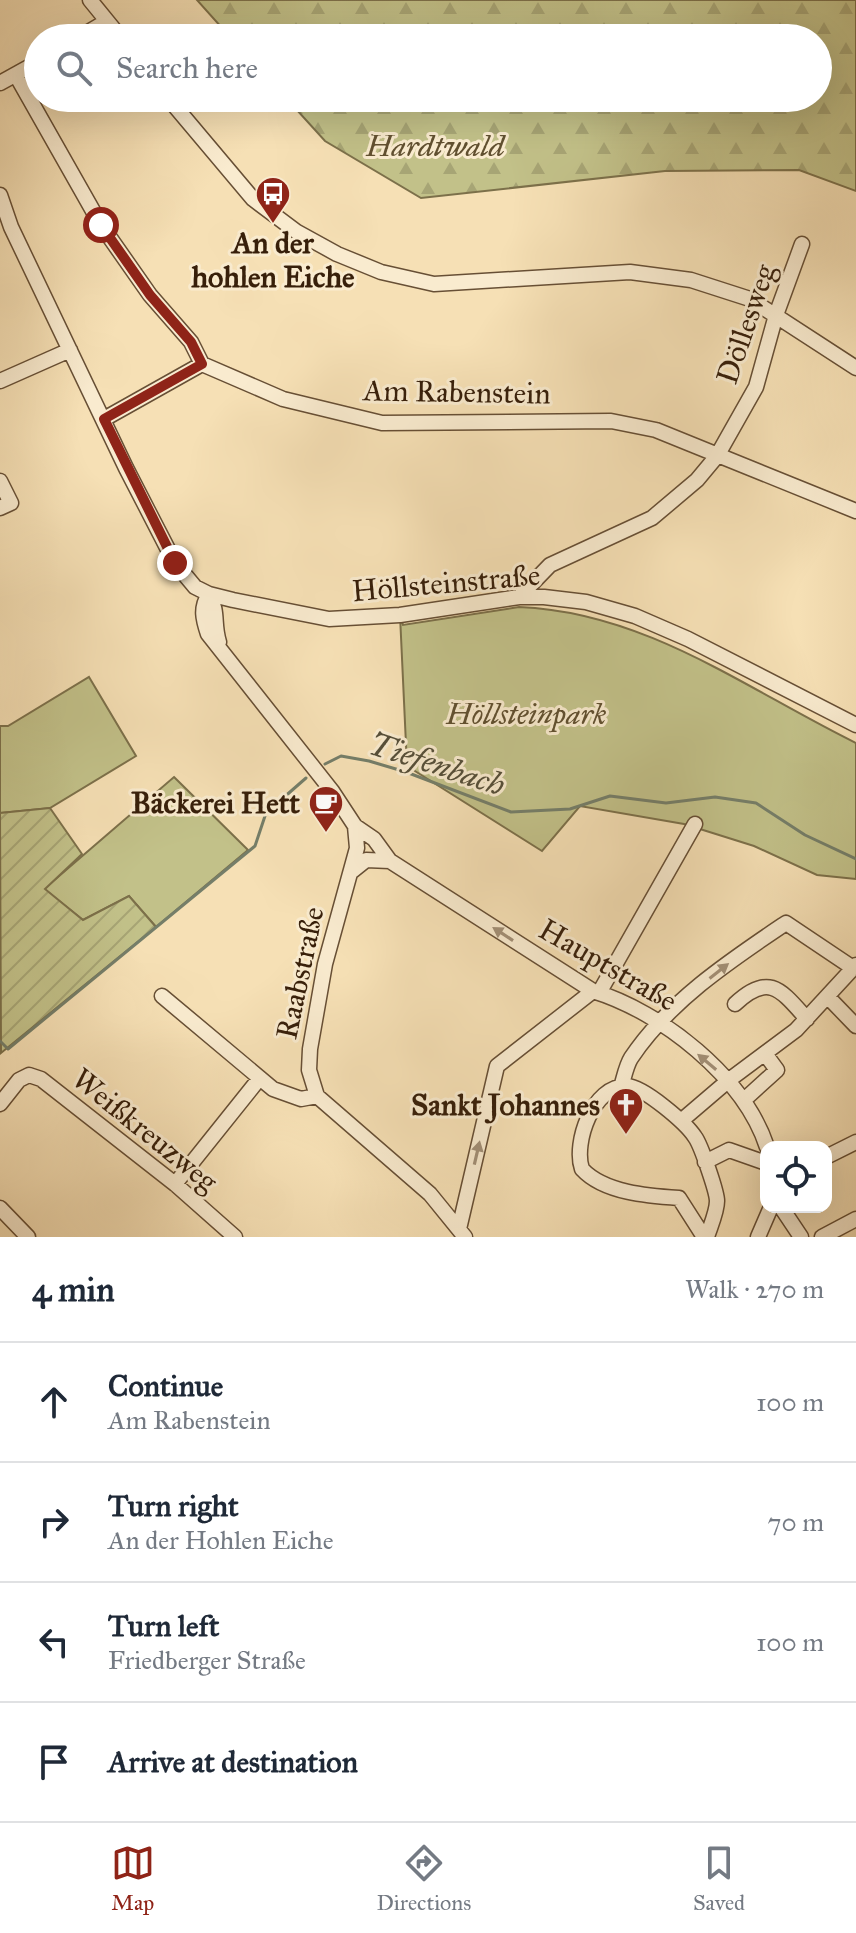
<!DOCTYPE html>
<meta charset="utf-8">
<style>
body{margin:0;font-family:"IM FELL Great Primer",serif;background:#f6f6f7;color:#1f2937}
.controls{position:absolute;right:24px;bottom:24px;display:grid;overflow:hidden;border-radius:16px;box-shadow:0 8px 32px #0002}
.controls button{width:72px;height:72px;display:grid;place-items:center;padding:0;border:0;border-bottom:2px solid #e0e1e3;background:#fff;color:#1f2937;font:40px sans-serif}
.stop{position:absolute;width:24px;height:24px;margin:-18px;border:6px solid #8f2418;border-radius:50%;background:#fff}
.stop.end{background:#8f2418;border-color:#fff;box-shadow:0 2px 8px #0008}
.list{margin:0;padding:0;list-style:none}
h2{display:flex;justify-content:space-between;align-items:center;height:104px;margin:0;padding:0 32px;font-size:34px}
h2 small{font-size:26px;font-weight:400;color:#747a83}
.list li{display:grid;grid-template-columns:52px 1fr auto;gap:24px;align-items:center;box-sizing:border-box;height:120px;padding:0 32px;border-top:2px solid #e0e1e3}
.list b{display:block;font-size:30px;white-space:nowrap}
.list p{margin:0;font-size:26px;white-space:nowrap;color:#747a83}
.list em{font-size:26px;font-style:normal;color:#747a83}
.icon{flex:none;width:44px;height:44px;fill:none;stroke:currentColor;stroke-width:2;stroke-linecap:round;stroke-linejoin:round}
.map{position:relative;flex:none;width:856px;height:1237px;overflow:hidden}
.search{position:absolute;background:#fff;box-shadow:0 8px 32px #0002;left:24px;right:24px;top:24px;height:88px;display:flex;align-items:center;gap:20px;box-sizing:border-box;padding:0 28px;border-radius:44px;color:#747a83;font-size:30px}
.sheet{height:584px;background:#fff}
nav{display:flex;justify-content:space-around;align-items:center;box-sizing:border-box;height:112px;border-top:2px solid #e0e1e3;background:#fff;font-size:22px;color:#747a83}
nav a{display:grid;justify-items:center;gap:4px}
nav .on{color:#8f2418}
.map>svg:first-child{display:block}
.green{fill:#c2c189;stroke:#7c704a;stroke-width:2}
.forest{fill:url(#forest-firs);stroke:#7c704a;stroke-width:2}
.garden{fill:url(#garden-furrows);stroke:#7c704a;stroke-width:2}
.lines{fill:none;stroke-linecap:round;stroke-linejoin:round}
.stream{stroke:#757e69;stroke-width:3}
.minor-casing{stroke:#674f35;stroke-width:17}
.minor{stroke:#f9ebcf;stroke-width:14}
.oneway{fill:#a28f76}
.route{stroke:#8f2418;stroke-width:10}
.labels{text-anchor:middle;stroke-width:6;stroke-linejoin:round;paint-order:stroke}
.park-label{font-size:30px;font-style:italic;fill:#615030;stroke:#f9ebcf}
.poi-label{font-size:30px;font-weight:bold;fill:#371f0a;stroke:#f9ebcf;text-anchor:end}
.street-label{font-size:30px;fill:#371f0a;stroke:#f9ebcf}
.water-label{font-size:32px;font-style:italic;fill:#564f39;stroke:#f9ebcf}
</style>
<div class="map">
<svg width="856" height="1237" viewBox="0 0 856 1237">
<defs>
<pattern id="forest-firs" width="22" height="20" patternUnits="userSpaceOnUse" patternTransform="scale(2)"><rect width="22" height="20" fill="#c2c189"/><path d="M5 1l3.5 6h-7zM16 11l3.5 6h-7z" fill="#a7a575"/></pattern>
<pattern id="garden-furrows" width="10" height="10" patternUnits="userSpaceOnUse" patternTransform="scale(2)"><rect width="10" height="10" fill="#c2c189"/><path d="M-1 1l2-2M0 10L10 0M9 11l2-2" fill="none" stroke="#a7a575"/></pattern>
</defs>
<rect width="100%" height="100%" fill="#f6e0b5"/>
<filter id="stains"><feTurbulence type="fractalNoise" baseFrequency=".0025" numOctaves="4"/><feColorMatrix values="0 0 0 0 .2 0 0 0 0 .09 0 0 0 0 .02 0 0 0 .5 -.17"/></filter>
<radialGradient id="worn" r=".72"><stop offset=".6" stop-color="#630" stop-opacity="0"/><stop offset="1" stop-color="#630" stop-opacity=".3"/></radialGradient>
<path class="green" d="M519 607C646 612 746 689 856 743V879L817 875 754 846 684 824 580 806 542 851 407 766 400 615 403 625Z
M89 677 136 756 50 808 0 813V726H8Z
M174 777 248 850 156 927 129 896 83 920 44 889Z"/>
<path class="forest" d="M197 0H856V191L799 170 665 171 421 198 325 141 286 98H818V38H231Z"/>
<path class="garden" d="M50 808 82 854 45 889 83 920 129 896 156 927 1 1053 0 813Z"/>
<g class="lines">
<path class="stream" d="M325 764 341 756 369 761 406 772 511 812 570 809 610 796 666 803 715 797 756 803 805 835 856 859
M0 1041 8 1049 255 846 266 813 306 778"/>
<defs>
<path id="minor" d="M90 0 121 38
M78 38 107 21
M16 75 101 225 150 295 191 342 202 364 283 399 382 423 611 421 656 430 856 511
M0 83 38 62
M168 98 253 199 297 232 337 254 381 272 434 284 630 272 691 280 750 299 856 368
M0 195 11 227 126 468 175 563 195 587 209 594 233 600 329 619 400 615 519 597H544L586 602 635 616 688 639 856 725
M0 381 70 350
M104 419 202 364
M0 481 11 503 0 508
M209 594C200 608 203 619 208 634L332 791 355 826 357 848 325 964 310 1049 309 1070 317 1096 430 1194 465 1237
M209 594C219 613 213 623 219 642
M519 597 550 565 652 518 697 480 717 456 756 387 776 315 802 244
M355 826 374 839 390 861 593 991C662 1012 744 1077 767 1147
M351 872 366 860 390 861
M599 993 695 824
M162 996 273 1089 301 1099 317 1096
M828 997 856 1026
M735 1004C769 972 781 990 807 1019
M621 1087C624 1078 626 1066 631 1058 669 1001 731 960 786 923L853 968
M744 1100 777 1070 766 1055
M0 1104 19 1080 29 1075 41 1079 175 1184 235 1237
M681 1121 729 1080 796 1030 856 965
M826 1157 856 1142
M705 1162 729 1150 766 1163
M175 1184 259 1079
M781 1207 801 1237
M0 1208 28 1237
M459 1229 497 1066 593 991
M704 1237 679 1198C649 1196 604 1193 582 1169 573 1143 593 1085 627 1086 644 1087 686 1123 695 1137 701 1145 717 1192 717 1201 717 1212 710 1227 707 1237
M758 1237 771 1207
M822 1237 856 1219"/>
</defs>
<use href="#minor" class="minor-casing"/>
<use href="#minor" class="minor"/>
</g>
<defs><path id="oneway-solid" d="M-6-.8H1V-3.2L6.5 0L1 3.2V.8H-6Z" transform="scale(2)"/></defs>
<g class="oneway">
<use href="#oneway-solid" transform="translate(503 934) rotate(-147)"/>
<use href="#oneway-solid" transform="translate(719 971) rotate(-38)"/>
<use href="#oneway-solid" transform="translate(707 1062) rotate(-140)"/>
<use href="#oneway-solid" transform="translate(477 1153) rotate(-77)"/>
</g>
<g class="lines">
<path class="route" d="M101 225 150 295 191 342 202 364 104 419 175 563"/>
</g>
<defs>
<symbol id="bus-pin" viewBox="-11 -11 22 30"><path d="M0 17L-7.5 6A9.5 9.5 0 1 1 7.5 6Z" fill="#8f2418" stroke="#f9ebcf"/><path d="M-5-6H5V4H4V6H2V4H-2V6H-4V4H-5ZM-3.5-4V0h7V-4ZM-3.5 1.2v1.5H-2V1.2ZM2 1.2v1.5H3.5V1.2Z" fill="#fff"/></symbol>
<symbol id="cafe-pin" viewBox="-11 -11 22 30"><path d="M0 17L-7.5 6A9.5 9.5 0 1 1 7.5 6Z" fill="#8f2418" stroke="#f9ebcf"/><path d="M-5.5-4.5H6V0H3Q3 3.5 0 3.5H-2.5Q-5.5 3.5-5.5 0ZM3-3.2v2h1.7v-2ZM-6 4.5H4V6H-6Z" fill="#fff"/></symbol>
<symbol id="church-pin" viewBox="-11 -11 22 30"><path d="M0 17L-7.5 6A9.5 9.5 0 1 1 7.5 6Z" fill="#8f2418" stroke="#f9ebcf"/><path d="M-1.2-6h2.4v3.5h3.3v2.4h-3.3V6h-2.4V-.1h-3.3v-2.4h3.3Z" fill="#fff"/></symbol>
</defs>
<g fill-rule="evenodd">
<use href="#bus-pin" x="253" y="174" width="40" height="54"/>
<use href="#cafe-pin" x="306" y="783" width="40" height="54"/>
<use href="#church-pin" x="606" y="1085" width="40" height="54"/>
</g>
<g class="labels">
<g class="park-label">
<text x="435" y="156">Hardtwald</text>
<text x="526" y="724">Höllsteinpark</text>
</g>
<g class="poi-label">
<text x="273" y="253" text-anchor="middle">An der<tspan x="273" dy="34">hohlen Eiche</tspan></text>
<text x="300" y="813">Bäckerei Hett</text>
<text x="600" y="1115">Sankt Johannes</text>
</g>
<g class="street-label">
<text transform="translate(746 324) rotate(-71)" y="10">Döllesweg</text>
<text transform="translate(457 392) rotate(1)" y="10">Am Rabenstein</text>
<text transform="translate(446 583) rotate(-5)" y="10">Höllsteinstraße</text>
<text transform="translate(608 965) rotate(30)" y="10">Hauptstraße</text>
<text transform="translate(300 973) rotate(-78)" y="10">Raabstraße</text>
<text transform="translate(145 1130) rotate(39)" y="10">Weißkreuzweg</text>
</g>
<g class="water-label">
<text transform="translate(437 764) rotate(18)" y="11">Tiefenbach</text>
</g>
</g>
<rect width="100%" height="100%" filter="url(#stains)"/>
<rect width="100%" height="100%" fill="url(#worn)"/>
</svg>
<div class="controls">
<button><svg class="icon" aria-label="locate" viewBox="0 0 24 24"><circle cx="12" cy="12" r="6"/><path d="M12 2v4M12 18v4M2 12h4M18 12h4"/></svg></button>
</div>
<div class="stop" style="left:101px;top:225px"></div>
<div class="stop end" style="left:175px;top:563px"></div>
<div class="search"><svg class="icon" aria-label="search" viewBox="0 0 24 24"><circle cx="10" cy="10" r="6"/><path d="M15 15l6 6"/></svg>Search here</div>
</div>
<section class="sheet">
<h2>4 min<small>Walk · 270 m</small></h2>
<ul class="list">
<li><svg class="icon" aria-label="ahead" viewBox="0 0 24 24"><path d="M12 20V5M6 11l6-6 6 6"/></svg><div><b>Continue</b><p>Am Rabenstein</p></div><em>100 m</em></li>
<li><svg class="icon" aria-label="right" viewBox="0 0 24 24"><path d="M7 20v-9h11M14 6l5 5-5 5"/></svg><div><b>Turn right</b><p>An der Hohlen Eiche</p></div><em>70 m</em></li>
<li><svg class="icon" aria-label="left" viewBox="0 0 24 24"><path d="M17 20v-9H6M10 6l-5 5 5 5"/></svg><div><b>Turn left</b><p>Friedberger Straße</p></div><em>100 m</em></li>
<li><svg class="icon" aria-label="arrive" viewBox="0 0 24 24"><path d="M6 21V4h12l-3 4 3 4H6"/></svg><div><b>Arrive at destination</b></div></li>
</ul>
</section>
<nav>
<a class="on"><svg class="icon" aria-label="map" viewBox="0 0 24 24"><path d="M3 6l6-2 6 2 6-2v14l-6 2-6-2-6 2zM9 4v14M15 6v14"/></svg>Map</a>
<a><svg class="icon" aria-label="directions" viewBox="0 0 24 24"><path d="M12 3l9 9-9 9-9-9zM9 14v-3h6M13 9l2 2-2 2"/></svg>Directions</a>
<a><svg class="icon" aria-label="saved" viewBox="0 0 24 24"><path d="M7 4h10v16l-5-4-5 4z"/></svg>Saved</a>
</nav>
